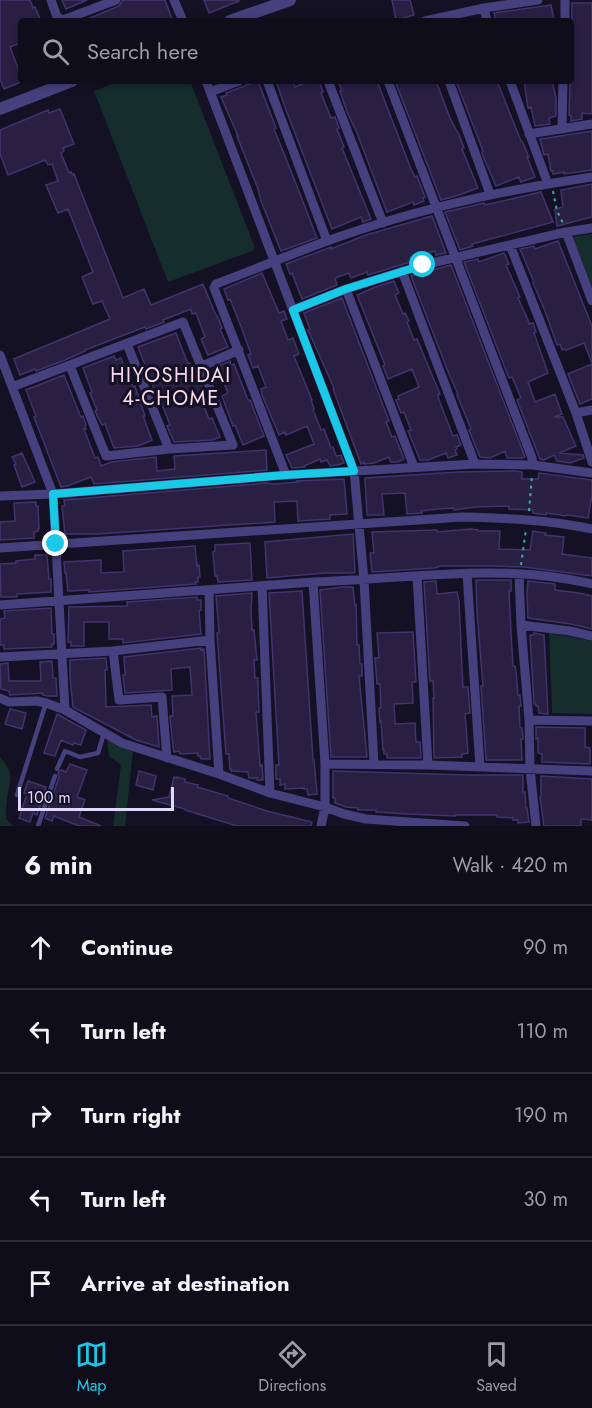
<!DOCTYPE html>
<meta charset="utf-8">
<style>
body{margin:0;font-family:Jost,sans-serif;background:#191624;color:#f1f3f6}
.scale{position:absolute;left:18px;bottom:15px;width:156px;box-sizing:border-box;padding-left:6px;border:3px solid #ded8fb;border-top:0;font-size:16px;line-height:21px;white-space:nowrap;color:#ded8fb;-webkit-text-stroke:4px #151124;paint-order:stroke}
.stop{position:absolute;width:18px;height:18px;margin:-14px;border:4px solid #18cae7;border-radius:50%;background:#fff}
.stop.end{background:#18cae7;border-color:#fff;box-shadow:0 2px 6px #0008}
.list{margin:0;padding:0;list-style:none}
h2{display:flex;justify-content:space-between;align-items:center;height:78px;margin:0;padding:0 24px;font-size:26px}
h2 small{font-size:20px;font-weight:400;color:#9c9ca3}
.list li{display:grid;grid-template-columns:39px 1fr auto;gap:18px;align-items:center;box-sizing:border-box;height:84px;padding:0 24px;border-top:2px solid #302d3a}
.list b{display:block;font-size:22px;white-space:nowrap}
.list em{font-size:20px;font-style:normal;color:#9c9ca3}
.icon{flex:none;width:33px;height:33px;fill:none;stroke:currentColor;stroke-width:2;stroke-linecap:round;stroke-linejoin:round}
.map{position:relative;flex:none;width:592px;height:826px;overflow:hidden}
.search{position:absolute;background:#100d1b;box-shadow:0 3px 9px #0003;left:18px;right:18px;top:18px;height:66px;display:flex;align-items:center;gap:15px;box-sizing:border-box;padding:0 21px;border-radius:6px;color:#9c9ca3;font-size:22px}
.sheet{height:498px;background:#100d1b}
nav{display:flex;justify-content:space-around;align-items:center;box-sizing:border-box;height:84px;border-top:2px solid #302d3a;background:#100d1b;font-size:16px;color:#9c9ca3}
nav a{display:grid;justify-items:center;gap:3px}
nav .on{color:#18cae7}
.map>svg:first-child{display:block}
.green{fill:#152d2d}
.building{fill:#281f43;stroke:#41346d;stroke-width:1.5}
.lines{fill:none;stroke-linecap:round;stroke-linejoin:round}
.path{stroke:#3caba9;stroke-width:2;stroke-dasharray:3 4.5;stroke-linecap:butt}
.service{stroke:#46417e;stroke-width:4.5}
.minor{stroke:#46417e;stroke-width:9}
.tertiary{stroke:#46417e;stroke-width:12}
.route{stroke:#18cae7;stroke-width:8}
.labels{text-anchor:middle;stroke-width:6;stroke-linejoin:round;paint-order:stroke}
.neighbourhood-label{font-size:20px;letter-spacing:1.5px;fill:#fbdaee;stroke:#151124}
</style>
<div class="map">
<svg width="592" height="826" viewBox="0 0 592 826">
<rect width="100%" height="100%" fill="#151124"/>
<path class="green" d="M120 81H190L255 248 252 251 168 282 94 91Z
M592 234V290L571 237Z
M549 633 592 641V714L552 713Z
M107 740 133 751 125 826H113L121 765 109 756Z
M0 757C16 777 10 777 7 799 6 805 6 812 6 819L13 826H0Z"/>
<path class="building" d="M0 0H30L33 8 35 7 41 21H21V43L10 47 21 76V81H23L4 89 0 79Z
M62 0H87L66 9Z
M123 0H165L172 19 168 21H83L119 6Z
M204 0H238L239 1 209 13Z
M392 0H410L414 15 396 20Z
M572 3H592V114L582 113V119L571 121V116L569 115 570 82H571Z
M551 5 554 20 548 21H496L494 13Z
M258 81 276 128 274 129 295 181 317 238 281 251 261 201 258 189 237 136H238L221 97 227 95 226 93Z
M276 81H293L295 87 309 81H319L323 92 321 93 331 118 335 117 339 128 337 129 344 147 342 148 371 219 363 222 361 217 332 229 286 110Z
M338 81H377L411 169 415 177 417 176 425 197 423 198 424 201 414 205 413 202 387 212 357 133 347 112 340 91H342Z
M395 81H436L450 118 459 135 464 148 462 149 478 188 459 195 441 200Z
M456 81H497L521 141H522L529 157H527L535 177 521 182 519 177 496 186 483 156 482 152 483 151Z
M524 81H552L556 98V116L549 118 550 124 535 126 531 107 528 108Z
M60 109 74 144 63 148 64 151 61 153 69 173 71 172 73 175 74 174 123 298 144 289 151 305 203 284 214 311 219 320 222 328 220 329 228 347 208 355 201 339 205 337 196 313 192 314 191 309 163 320 164 322 146 329 145 327 85 350V351L65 360 36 371 35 369 20 375 14 359 110 319 102 301 93 304 82 277 93 272 68 209 58 213 46 185 58 181 52 164 48 165 45 160 8 175 0 154V130L48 110 49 113Z
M592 131V170L564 174V172L553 174V171H551L548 154 544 155 540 139Z
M592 184V217L557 226 555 209 563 207 561 190Z
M541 192 553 222 472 244 473 246 460 250 445 212 484 203 485 205Z
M432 216 446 253 436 255 435 251 419 256 420 259 368 275 367 272 351 278 349 273 335 278 337 285 302 299 292 273 290 274 286 264 331 247V249L366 235Z
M558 241 592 326V363L584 343 566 350 565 349 562 350 560 344 557 345 545 311 533 283 534 282 520 249 534 246 535 249Z
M504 253 509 264 506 265 520 297 518 298 528 320 529 324 533 323 536 332 534 333 548 373 528 382 535 402 555 394 562 414 554 417H563L576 446 559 453 583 455 584 458 570 463 557 461 554 455 544 460 540 459 517 400 521 398 512 377 509 378 464 262 478 259 479 262Z
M451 265 525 457 523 458H507L505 451 490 458 480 457 469 430 471 429 457 395 458 394 449 374 411 276Z
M262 273 279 313 284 311 287 319 281 321 288 340 293 338 299 354 294 356 312 400H311L314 409 313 410 321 430 324 429 331 448 333 447 336 456 341 455 344 463 337 465 330 466 327 460 321 462 320 459 304 466 305 467 292 468 286 455 314 444 307 426 286 435 285 432 279 435 262 395 261 389 266 387 258 366 253 368 248 355 251 354 242 329 230 299 228 300 224 289Z
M394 281 399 293 395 295 403 314 405 313 409 321 407 322 414 340 417 339 437 387 440 394 438 395 439 400 453 436 457 435 461 445 456 447 457 449 455 450 457 455 448 458 446 453 428 460H420L408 431 411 430 404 412 401 413 396 400 399 399 398 396 419 387 412 369 388 379 383 366 385 365 357 295 373 288Z
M342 298 389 421 386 422 392 437 395 436 404 459 398 462H391L389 457 374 463 364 464V462L361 464 333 389 334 388 308 330 310 329 304 313Z
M176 333 188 364 190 363 199 384H201L204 392 199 394 209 419 212 418 220 437 212 440 174 442 167 426 170 425 162 404H160L138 347Z
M114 356 116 360 121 358 130 384H132L133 387 135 386 145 416H143L152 440 138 446 114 448 105 424 102 425 95 411 97 410 90 393 92 392 83 368Z
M230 361 231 366 234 364 248 400H250L264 436 243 445 235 425 233 426 222 396 228 393 222 378 216 380 213 372H215L214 368Z
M592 364V399L580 404 568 374Z
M64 375 80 415 81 417 83 416 86 425 85 426 86 429H84L95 458 98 457 101 466 111 462 156 457 157 471 175 469 174 456 266 450 267 470 94 484 91 477 67 486 61 487 34 417 36 416 26 390Z
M22 453 35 482 22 487 14 465 16 464 12 457Z
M515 471 522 472V479H538L539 473 592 480V495L588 518 567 515 566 516 546 513V515L533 513V510L509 509V506L475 507 454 510 453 508 437 509 421 511 422 513 407 514 405 493 382 494 384 515H367L365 478 457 472Z
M344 479 347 514 330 515V519L298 521 297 501 274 502 275 522 97 534H65L62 506H65L64 500 267 483 273 484 298 482 297 481Z
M36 502V506H38L39 529H38V531L34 532V538L0 540V522L15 521 14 503Z
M471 529 478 530V531H500L499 549 530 550 533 531 546 533 545 535 564 537 562 554 592 558V576L524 567 488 566H441L435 568 372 572 370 553H374L372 532 437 530V532Z
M353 534 355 572 353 573H325L267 578 265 542Z
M250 543 252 580 218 582 217 576H215L213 552 215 551V545Z
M195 546 197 566 199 565 200 577H198V582H195L196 584 89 592V590L68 591 66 573H65L64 562 101 560V573L123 572 124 571 123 551Z
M35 555H47L49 579H51V592L17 594V597H1L0 564 16 563V561L35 559Z
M476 580H511V591H509L511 633 513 666H515L516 671 518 695H520L521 706H519L520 727 522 728 523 739H521L522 760H486L481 686H483L477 612Z
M436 581 437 594 457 592 459 601 462 669 463 687H468L470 713 465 714 468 753 462 754V757L434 758 433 698H434L433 681H430L424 582Z
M528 581 555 584V590L579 593 592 596V629L571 624 528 618 527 594Z
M342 587H353L355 606 356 605 357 645H359L360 664H362V676H359L367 757H331L320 590Z
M302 591 313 760H314L317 794 308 795 307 789H304V788L285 789V784L280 785V779H276V765H279L269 593Z
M252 593 251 610 252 630H254L257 660H254L255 678H258V687L259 712H256L260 766 262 765 263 780H257V778H249L248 772 231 771V769H230L229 754H226L217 633H219V631L216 596Z
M197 597V600H201V610L199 611 201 634 123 643V639H109V622H84V646H71V642H68L69 607 127 606V602Z
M51 608 52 634H54V644H52V647L4 649V645H0V619L5 618 4 611Z
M413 632 416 682H412L413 703 394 704 395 724 415 723 416 742H420L421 758H387V754H384V750H383L381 721 380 722 379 708H381L380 684H377L375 658H379L377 633Z
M534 633 544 635 548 714 539 713 538 706H536V704H534L530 635H534Z
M201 648V650L204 649 210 759H201L200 756H198V753L180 754 179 751 174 752 173 746 170 716H173L172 696 192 695 190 667 171 669 172 690 125 693 123 675H125L124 657Z
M106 658 107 670H105L106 707 151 705 152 717 157 716 159 747 136 740 73 707 70 677V660Z
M52 661 53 678H56L57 696H47L43 695V693L10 695 9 691 1 689 0 664 8 663 9 681H41L40 662Z
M10 709 26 713 22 729 5 724Z
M57 714 86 730 81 745 74 743 73 745 61 740 55 756 44 753Z
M536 727 585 728V747L590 748V764L542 762V754L538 753V738L536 739Z
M70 764 87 770 77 797 85 800 79 817 101 826H79L54 816 52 821 45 818 59 777 58 773 61 770 66 772Z
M139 771 156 776 153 790 136 785Z
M333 771 468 775H523V792H525L526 808H527L529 822 518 823V820H513V818L497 817V815H455V816L407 814 376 812V810H358V808L346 807 335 803V798H333Z
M541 776 592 779V820L581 819V826H544L540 797 541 796Z
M174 777 177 778V777L185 779V782L198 785 197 787 228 796V798L267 811 312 822 311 826H237L185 810V809L152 800 169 797Z
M28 781 46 787 37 815 33 813 30 822 19 818 27 794 24 793Z"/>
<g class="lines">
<path class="path" d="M553 191 557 211 563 223
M529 511 532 475
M521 565 526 529"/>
<path class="service" d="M57 769 65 751 80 757 98 753 104 733
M17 795 46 703
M38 826 55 776"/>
<path class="minor" d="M51 0 57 17 63 20 116 0
M174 0 183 21
M484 8 487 21
M425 21 484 8 538 0
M565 21V0
M206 81 354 471 364 580 374 764
M267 81 327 241
M328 81 383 223
M388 81 532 458 533 465
M449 81 490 194
M510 81 548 184
M210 92 239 81
M562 129 563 81
M529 134 592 124
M566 232 592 301
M510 245 576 413 592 462
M402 271 475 464
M346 289 414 467
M293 310 346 289 423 265 566 232 592 228
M127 344 169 449
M0 355 53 494 65 710
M200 367 239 350
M12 387 183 322 233 445 169 449 106 456 70 366
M576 413 592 410
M286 475 214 288 216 284C253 270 289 255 327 241 413 210 502 190 592 177
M0 496 53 494 286 475 475 464 533 465 592 473
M0 548 462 517C506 518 549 520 592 529
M467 574 480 767
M519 574 521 625 529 720 530 769 536 826
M417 576 428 765
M313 582 325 764V807L321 826
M262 586 270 793
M209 590 210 640 219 774
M0 605 313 582C405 579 501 562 592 584
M521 625 570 631 592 636
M113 651 119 700 162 697 167 758
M0 657 113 651 210 640
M0 698 9 702 37 701 46 703 65 710 122 743 219 774 270 793 325 807 344 814 366 819 465 826
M529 720 592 721
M325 764 428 765 592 771"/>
<path class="tertiary" d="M230 21 290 0
M0 109 72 81"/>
</g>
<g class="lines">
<path class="route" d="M56 544 53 494 286 475 354 471 293 310 346 289 423 265"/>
</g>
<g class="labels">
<g class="neighbourhood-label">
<text x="171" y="382">HIYOSHIDAI<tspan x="171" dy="23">4-CHOME</tspan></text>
</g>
</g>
</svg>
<div class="scale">100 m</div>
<div class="stop" style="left:423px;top:265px"></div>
<div class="stop end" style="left:56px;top:544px"></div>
<div class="search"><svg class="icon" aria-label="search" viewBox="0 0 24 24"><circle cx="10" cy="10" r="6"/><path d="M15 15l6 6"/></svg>Search here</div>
</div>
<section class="sheet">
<h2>6 min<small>Walk · 420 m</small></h2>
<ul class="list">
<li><svg class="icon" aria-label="ahead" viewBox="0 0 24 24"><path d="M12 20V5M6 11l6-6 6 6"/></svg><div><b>Continue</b></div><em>90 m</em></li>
<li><svg class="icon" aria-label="left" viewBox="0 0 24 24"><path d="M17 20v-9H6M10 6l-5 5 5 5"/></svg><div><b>Turn left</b></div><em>110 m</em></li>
<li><svg class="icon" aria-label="right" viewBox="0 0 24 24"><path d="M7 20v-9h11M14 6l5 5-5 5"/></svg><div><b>Turn right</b></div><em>190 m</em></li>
<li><svg class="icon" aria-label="left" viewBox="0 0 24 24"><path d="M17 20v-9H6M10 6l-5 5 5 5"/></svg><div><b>Turn left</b></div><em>30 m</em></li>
<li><svg class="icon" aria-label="arrive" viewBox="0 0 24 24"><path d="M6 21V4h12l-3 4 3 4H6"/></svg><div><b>Arrive at destination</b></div></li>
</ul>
</section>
<nav>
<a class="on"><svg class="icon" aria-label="map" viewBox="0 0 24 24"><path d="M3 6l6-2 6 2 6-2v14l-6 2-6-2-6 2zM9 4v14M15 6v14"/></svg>Map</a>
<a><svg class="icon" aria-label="directions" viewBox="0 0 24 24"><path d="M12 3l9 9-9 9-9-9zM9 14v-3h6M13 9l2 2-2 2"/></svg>Directions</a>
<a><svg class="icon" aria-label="saved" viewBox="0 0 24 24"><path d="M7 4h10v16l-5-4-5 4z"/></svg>Saved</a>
</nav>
